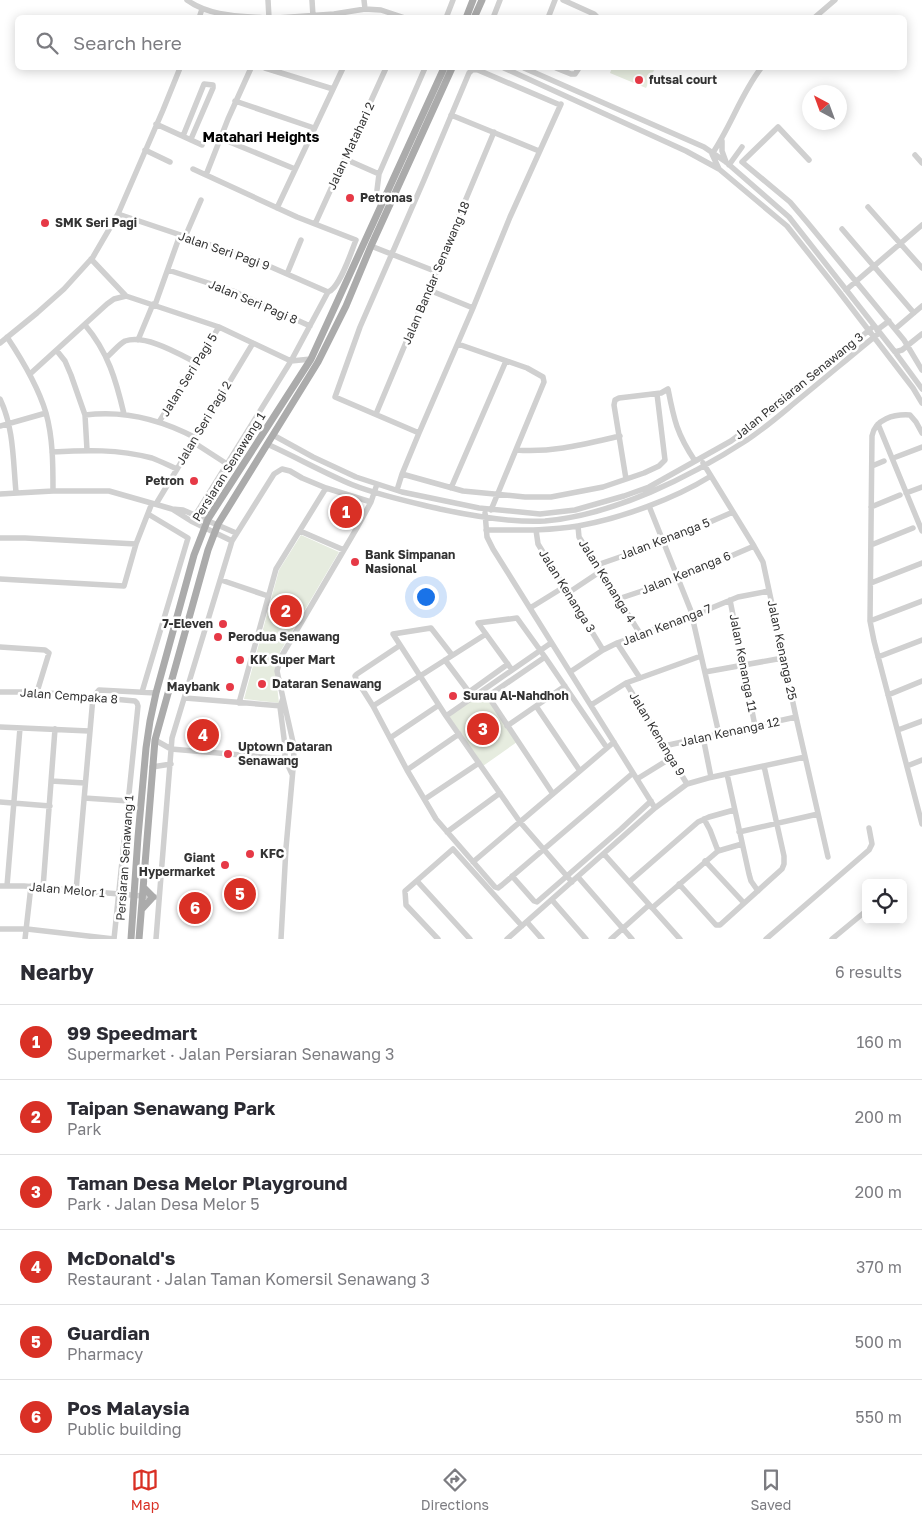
<!DOCTYPE html>
<meta charset="utf-8">
<style>
body{margin:0;font-family:"Golos Text",sans-serif;background:#f2f2f3;color:#2b2b33}
.controls{position:absolute;right:15px;bottom:15px;display:grid;overflow:hidden;border-radius:8px;box-shadow:0 2px 12px #0003}
.controls button{width:45px;height:45px;display:grid;place-items:center;padding:0;border:0;border-bottom:1px solid #e1e1e2;background:#fff;color:#2b2b33;font:25px sans-serif}
.compass{position:absolute;left:802px;top:85px;width:45px;height:45px;border-radius:50%;background:#fff;box-shadow:0 2px 12px #0003;rotate:319deg}
.you{position:absolute;left:425px;top:596px;width:18px;height:18px;margin:-12px;border:4px solid #fff;border-radius:50%;background:#1a73e8;box-shadow:0 0 0 8px #1a73e833}
.badge{display:grid;place-items:center;width:32px;height:32px;border-radius:50%;background:#d93025;color:#fff;font-size:16px;font-weight:700}
.pin{position:absolute;translate:-50% -50%;border:2px solid #fff;box-shadow:0 1px 5px #0006}
.list{margin:0;padding:0;list-style:none}
h2{display:flex;justify-content:space-between;align-items:center;height:65px;margin:0;padding:0 20px;font-size:21px}
h2 small{font-size:16px;font-weight:400;color:#7c7c81}
.list li{display:grid;grid-template-columns:32px 1fr auto;gap:15px;align-items:center;box-sizing:border-box;height:75px;padding:0 20px;border-top:1px solid #e1e1e2}
.list b{display:block;font-size:19px;white-space:nowrap}
.list p{margin:0;font-size:16px;white-space:nowrap;color:#7c7c81}
.list em{font-size:16px;font-style:normal;color:#7c7c81}
.icon{flex:none;width:28px;height:28px;fill:none;stroke:currentColor;stroke-width:2;stroke-linecap:round;stroke-linejoin:round}
.map{position:relative;flex:none;width:922px;height:939px;overflow:hidden}
.search{position:absolute;background:#fff;box-shadow:0 2px 12px #0003;left:15px;right:15px;top:15px;height:55px;display:flex;align-items:center;gap:12px;box-sizing:border-box;padding:0 18px;border-radius:8px;color:#7c7c81;font-size:19px}
.sheet{height:515px;background:#fff}
nav{display:flex;justify-content:space-around;align-items:center;box-sizing:border-box;height:70px;border-top:1px solid #e1e1e2;background:#fff;font-size:14px;color:#7c7c81}
nav a{display:grid;justify-items:center;gap:2px}
nav .on{color:#d93025}
.map>svg:first-child{display:block}
.green{fill:#e6ecdf}
.lines{fill:none;stroke-linecap:round;stroke-linejoin:round}
.minor{stroke:#d0d0d0;stroke-width:5.5}
.major{stroke:#ababab;stroke-width:7}
.poi-dot{fill:#e63946;stroke:#fff;stroke-width:2}
.labels{text-anchor:middle;stroke-width:5;stroke-linejoin:round;paint-order:stroke}
.poi-label{font-size:12px;font-weight:bold;fill:#333;stroke:#fff;text-anchor:start}
.street-label{font-size:12px;fill:#333;stroke:#fff}
.neighbourhood-label{font-size:14px;font-weight:bold;fill:#000;stroke:#fff}
</style>
<div class="map">
<svg width="922" height="939" viewBox="0 0 922 939">
<rect width="100%" height="100%" fill="#fff"/>
<path class="green" d="M612 68H655L646 88 610 73Z
M301 535 339 552 280 652 275 669 279 703 244 699 279 570Z
M484 690 517 742 483 766 447 716Z"/>
<g class="lines">
<path class="minor" d="M187 0C209 16 238 16 264 18
M268 0 269 18
M312 0 313 16
M364 0 365 9
M563 0 594 14 598 18
M199 18 202 9
M277 18 334 14 365 9 381 10 405 18
M446 18 453 0
M493 18 500 0
M548 18 555 0
M814 18 835 0
M265 68 333 89
M504 68 686 151 719 169 787 226 837 289 913 388 922 403
M524 68 704 147 726 162 789 217 895 352 922 389
M556 68 571 74H575L579 68
M235 101 314 128
M451 115 539 151
M156 124 202 145
M183 136 204 84 213 85V88L191 139
M220 138 295 169
M722 141V151L726 162
M145 150 170 162
M915 155 922 163
M345 159 379 174
M809 160 778 127 742 162 790 202 807 222 904 340 922 370
M729 165 742 147
M193 169 297 217 356 240C351 252 340 288 328 292L291 361 196 514
M719 169 712 154C731 126 741 94 761 68
M206 175 228 119 251 68
M377 190 379 174 425 68
M868 207 922 268
M277 208 343 68
M118 214 255 260 328 292
M315 224 386 68
M842 229 914 313
M185 237 201 200
M371 246 437 272
M91 259 126 296
M168 270 233 291 310 326
M287 274 301 240
M429 290 473 308
M846 290 922 225
M155 305 180 235
M85 325C108 352 116 380 124 414
M895 329 922 306
M877 330 889 321
M7 337C23 361 38 386 46 413 53 438 53 465 53 491
M138 340 153 304
M0 343 37 313 64 289 93 257 118 214 163 110 180 68
M458 344 527 368 543 377 544 382 491 510
M57 351 65 361 71 375 85 415 87 450
M895 352 902 350 922 334
M107 357C112 353 119 344 125 341 146 334 179 354 197 363
M30 374 107 304 114 299 126 296 219 327 291 361 311 359
M0 399C14 428 13 461 16 492
M376 414 494 132
M85 415C124 410 162 420 196 438
M159 422 219 327
M878 424 922 531
M0 426 46 413
M419 433 335 397 360 327 424 180 469 73 473 69 478 70 560 105
M922 433 916 422 910 415C894 414 875 419 872 436L870 621 874 641 922 824
M273 435 313 457 356 477 402 492 479 508 540 514 575 510 624 496 649 487 731 441 780 404 874 326
M193 442 227 464
M267 444C296 457 324 473 353 485 381 496 411 502 440 509 473 516 511 523 545 521 614 515 690 477 747 440 765 428 781 414 798 400 825 378 852 355 879 333
M516 450C552 453 585 444 620 436
M52 452C87 450 117 449 152 458 160 461 168 465 177 469
M896 457 922 447
M703 463 754 546 763 562 796 717 828 857
M872 466 884 461
M402 474 463 491 525 497H551L603 487 644 473 659 466 665 460 657 394
M626 479 614 405 615 400 619 398 661 393 668 389C674 420 677 434 695 461
M451 488 506 361
M397 490 402 474 419 433 473 308 510 217 561 104
M906 493 922 487
M0 494 53 491H109L172 509 183 510 236 533
M156 504 253 343
M649 506 693 616
M871 507 900 495
M172 509 191 521 232 541
M485 513 487 537 493 549 655 808
M578 526 579 537 641 635
M486 530C517 530 548 531 578 526 622 518 674 499 711 476
M536 530 538 544 603 650
M300 531 344 550
M0 538H25L136 544
M871 545 913 528
M597 565 666 541 733 512
M0 579 124 586 136 544 152 503
M221 580 268 596
M871 583 922 563
M568 593 601 571
M618 599 678 579 754 546
M730 600 755 726
M530 608 564 587
M692 616 719 734
M870 621 922 601
M617 643 640 678
M399 646 357 674 355 676 356 679 373 706 407 770 436 819 495 887 498 888 502 885 633 773
M0 647 45 650 49 653 37 692
M452 655 431 628 393 634 446 716 520 822 572 882
M545 657 488 696 553 794
M878 657 922 640
M445 660 469 692 508 664
M512 670 478 623 517 618 545 657 607 748
M570 672 603 650 617 643 692 616 738 597 769 591
M705 672 783 658
M626 683 687 784
M0 692H37L135 701 137 703 138 706 114 939
M142 692 188 538 148 514
M888 695 922 681
M185 698 282 706
M239 703 276 569 326 488
M591 705 626 683 701 656
M373 706 486 634
M536 706 580 771
M446 716 551 643
M507 726 565 686
M0 727 89 731
M898 730 922 721
M703 737 711 777
M390 738 439 705
M155 740 171 749 287 759
M664 746 796 717
M907 766 922 760
M152 767 171 764
M407 770 459 734
M292 774 285 759V746L280 707 283 698 277 671 281 657 358 526 371 502 377 484
M727 774 749 874 751 881 758 891
M637 779 671 758
M51 781 85 783
M84 798 129 801
M425 799 479 763
M0 802 50 806
M704 819 710 830 718 851
M447 832 500 793
M739 832 818 814
M604 854 680 939
M705 861 744 903
M473 862 614 742
M512 876 534 901 537 902 621 829 651 801
M578 877 632 939
M417 881 470 939
M629 882 698 822 709 817 734 810
M679 884 716 925H720L782 869 784 864V856L764 766
M0 886H24L155 897
M7 886 20 728
M43 888 55 729
M76 891 93 697 99 690 156 693
M552 900 586 939
M652 908 718 851 742 844
M527 922 542 939
M0 929H27L114 939
M25 939 31 886
M156 939 172 738 232 541 274 474 282 469 290 471 302 478 326 488 371 502
M281 939 286 848 294 758 293 742 283 698
M438 939 406 905 405 891 453 849 522 926
M507 939 655 808 687 784 708 778 805 757
M611 939 649 905
M766 939 869 850 872 844 869 828
M832 939 866 911"/>
<path class="major" d="M466 18 473 0
M474 18 482 0
M142 909 153 897 144 888
M131 939 138 837 146 748 150 721 156 693 194 555 208 519 311 359 444 68
M139 939 155 740 208 550 218 524 318 362 346 306 371 246 452 68"/>
</g>
<g class="poi-dot">
<circle cx="639" cy="80" r="5"/>
<circle cx="350" cy="198" r="5"/>
<circle cx="45" cy="223" r="5"/>
<circle cx="194" cy="481" r="5"/>
<circle cx="355" cy="562" r="5"/>
<circle cx="223" cy="624" r="5"/>
<circle cx="218" cy="637" r="5"/>
<circle cx="240" cy="660" r="5"/>
<circle cx="262" cy="684" r="5"/>
<circle cx="230" cy="687" r="5"/>
<circle cx="453" cy="696" r="5"/>
<circle cx="228" cy="754" r="5"/>
<circle cx="250" cy="854" r="5"/>
<circle cx="225" cy="865" r="5"/>
</g>
<g class="labels">
<g class="poi-label">
<text x="649" y="84">futsal court</text>
<text x="360" y="202">Petronas</text>
<text x="55" y="227">SMK Seri Pagi</text>
<text x="184" y="485" text-anchor="end">Petron</text>
<text x="365" y="559">Bank Simpanan<tspan x="365" dy="14">Nasional</tspan></text>
<text x="213" y="628" text-anchor="end">7-Eleven</text>
<text x="228" y="641">Perodua Senawang</text>
<text x="250" y="664">KK Super Mart</text>
<text x="272" y="688">Dataran Senawang</text>
<text x="220" y="691" text-anchor="end">Maybank</text>
<text x="463" y="700">Surau Al-Nahdhoh</text>
<text x="238" y="751">Uptown Dataran<tspan x="238" dy="14">Senawang</tspan></text>
<text x="260" y="858">KFC</text>
<text x="215" y="862" text-anchor="end">Giant<tspan x="215" dy="14">Hypermarket</tspan></text>
</g>
<g class="street-label">
<text transform="translate(351 146) rotate(-65)" y="4">Jalan Matahari 2</text>
<text transform="translate(224 251) rotate(19)" y="4">Jalan Seri Pagi 9</text>
<text transform="translate(436 273) rotate(-67)" y="4">Jalan Bandar Senawang 18</text>
<text transform="translate(253 302) rotate(23)" y="4">Jalan Seri Pagi 8</text>
<text transform="translate(189 375) rotate(-58)" y="4">Jalan Seri Pagi 5</text>
<text transform="translate(799 386) rotate(-39)" y="4">Jalan Persiaran Senawang 3</text>
<text transform="translate(204 423) rotate(-59)" y="4">Jalan Seri Pagi 2</text>
<text transform="translate(229 467) rotate(-58)" y="4">Persiaran Senawang 1</text>
<text transform="translate(665 539) rotate(-21)" y="4">Jalan Kenanga 5</text>
<text transform="translate(686 573) rotate(-22)" y="4">Jalan Kenanga 6</text>
<text transform="translate(607 581) rotate(58)" y="4">Jalan Kenanga 4</text>
<text transform="translate(567 591) rotate(58)" y="4">Jalan Kenanga 3</text>
<text transform="translate(667 625) rotate(-21)" y="4">Jalan Kenanga 7</text>
<text transform="translate(782 650) rotate(78)" y="4">Jalan Kenanga 25</text>
<text transform="translate(743 663) rotate(79)" y="4">Jalan Kenanga 11</text>
<text transform="translate(69 696) rotate(4)" y="4">Jalan Cempaka 8</text>
<text transform="translate(730 732) rotate(-12)" y="4">Jalan Kenanga 12</text>
<text transform="translate(657 734) rotate(59)" y="4">Jalan Kenanga 9</text>
<text transform="translate(125 858) rotate(-86)" y="4">Persiaran Senawang 1</text>
<text transform="translate(67 890) rotate(5)" y="4">Jalan Melor 1</text>
</g>
<g class="neighbourhood-label">
<text x="261" y="142">Matahari Heights</text>
</g>
</g>
</svg>
<div class="controls">
<button><svg class="icon" aria-label="locate" viewBox="0 0 24 24"><circle cx="12" cy="12" r="6"/><path d="M12 2v4M12 18v4M2 12h4M18 12h4"/></svg></button>
</div>
<svg class="compass" viewBox="-18 -18 36 36"><path d="M0-13l5 13h-10z" fill="#e53935"/><path d="M0 13l5-13h-10z" fill="#7c7c81"/></svg>
<div class="you"></div>
<div class="pin badge" style="left:346px;top:512px">1</div>
<div class="pin badge" style="left:286px;top:611px">2</div>
<div class="pin badge" style="left:483px;top:729px">3</div>
<div class="pin badge" style="left:203px;top:735px">4</div>
<div class="pin badge" style="left:240px;top:894px">5</div>
<div class="pin badge" style="left:195px;top:908px">6</div>
<div class="search"><svg class="icon" aria-label="search" viewBox="0 0 24 24"><circle cx="10" cy="10" r="6"/><path d="M15 15l6 6"/></svg>Search here</div>
</div>
<section class="sheet">
<h2>Nearby<small>6 results</small></h2>
<ul class="list">
<li><span class="badge">1</span><div><b>99 Speedmart</b><p>Supermarket · Jalan Persiaran Senawang 3</p></div><em>160 m</em></li>
<li><span class="badge">2</span><div><b>Taipan Senawang Park</b><p>Park</p></div><em>200 m</em></li>
<li><span class="badge">3</span><div><b>Taman Desa Melor Playground</b><p>Park · Jalan Desa Melor 5</p></div><em>200 m</em></li>
<li><span class="badge">4</span><div><b>McDonald's</b><p>Restaurant · Jalan Taman Komersil Senawang 3</p></div><em>370 m</em></li>
<li><span class="badge">5</span><div><b>Guardian</b><p>Pharmacy</p></div><em>500 m</em></li>
<li><span class="badge">6</span><div><b>Pos Malaysia</b><p>Public building</p></div><em>550 m</em></li>
</ul>
</section>
<nav>
<a class="on"><svg class="icon" aria-label="map" viewBox="0 0 24 24"><path d="M3 6l6-2 6 2 6-2v14l-6 2-6-2-6 2zM9 4v14M15 6v14"/></svg>Map</a>
<a><svg class="icon" aria-label="directions" viewBox="0 0 24 24"><path d="M12 3l9 9-9 9-9-9zM9 14v-3h6M13 9l2 2-2 2"/></svg>Directions</a>
<a><svg class="icon" aria-label="saved" viewBox="0 0 24 24"><path d="M7 4h10v16l-5-4-5 4z"/></svg>Saved</a>
</nav>
